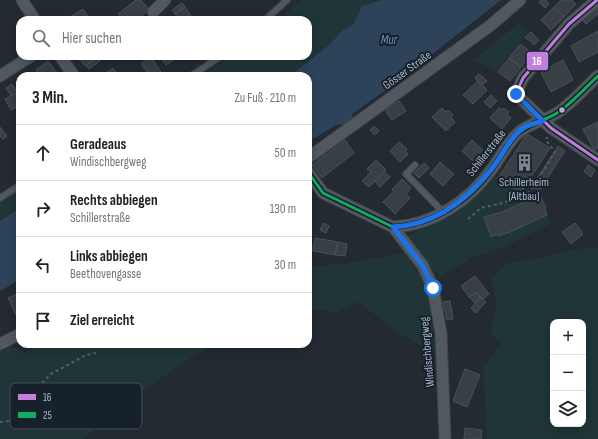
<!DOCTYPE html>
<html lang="de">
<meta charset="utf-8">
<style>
body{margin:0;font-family:"Sofia Sans Condensed",sans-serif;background:#f2f2f2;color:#222}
.controls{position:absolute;right:12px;bottom:12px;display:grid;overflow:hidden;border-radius:8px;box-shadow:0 2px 10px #0003}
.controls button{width:36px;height:36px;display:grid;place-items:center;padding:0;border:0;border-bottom:1px solid #e0e0e0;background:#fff;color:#222;font:20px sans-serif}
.stop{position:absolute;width:12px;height:12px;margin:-9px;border:3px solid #1a73e8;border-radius:50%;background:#fff}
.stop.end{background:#1a73e8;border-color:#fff;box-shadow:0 1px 4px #0008}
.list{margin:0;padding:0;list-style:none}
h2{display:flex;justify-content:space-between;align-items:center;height:52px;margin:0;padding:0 16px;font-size:17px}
h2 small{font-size:13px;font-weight:400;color:#767676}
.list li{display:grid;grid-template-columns:26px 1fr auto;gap:12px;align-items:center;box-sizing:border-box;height:56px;padding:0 16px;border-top:1px solid #e0e0e0}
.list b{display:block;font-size:15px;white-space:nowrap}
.list p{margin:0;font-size:13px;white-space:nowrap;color:#767676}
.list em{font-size:13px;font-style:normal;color:#767676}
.icon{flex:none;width:22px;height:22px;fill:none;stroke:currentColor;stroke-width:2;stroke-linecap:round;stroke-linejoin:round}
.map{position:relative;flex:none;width:598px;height:439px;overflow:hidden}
.search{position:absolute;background:#fff;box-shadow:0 2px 10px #0003;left:16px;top:16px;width:296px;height:44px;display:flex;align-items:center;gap:10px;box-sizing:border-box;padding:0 14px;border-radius:12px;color:#767676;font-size:15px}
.panel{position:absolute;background:#fff;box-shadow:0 2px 10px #0003;left:16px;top:72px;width:296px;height:276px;border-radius:12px}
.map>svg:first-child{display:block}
.green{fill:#203537;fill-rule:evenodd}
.water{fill:#2c435a}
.building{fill:#383f45;stroke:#4a515a}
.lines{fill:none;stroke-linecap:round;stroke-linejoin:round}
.lane-casing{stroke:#3f444a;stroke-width:8}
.street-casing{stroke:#3f444a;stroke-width:13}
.path{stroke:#565d64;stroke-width:2;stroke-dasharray:3 3;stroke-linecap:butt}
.lane{stroke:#525860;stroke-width:5.5}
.street{stroke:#525860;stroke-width:11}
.bus-1-casing{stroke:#17212c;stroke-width:6}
.bus-2-casing{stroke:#17212c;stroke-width:6}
.bus-1{stroke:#c07fdc;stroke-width:3}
.bus-2{stroke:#0daf5c;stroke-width:3}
.route{stroke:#1a73e8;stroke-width:5}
.bus-dot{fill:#aab6c5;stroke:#17212c;stroke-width:1.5}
.labels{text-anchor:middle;stroke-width:4;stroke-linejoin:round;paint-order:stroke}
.street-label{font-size:12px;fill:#aab6c5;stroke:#17212c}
.poi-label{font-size:12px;fill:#aab6c5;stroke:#17212c}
.water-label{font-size:13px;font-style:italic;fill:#708fb1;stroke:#17212c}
.key{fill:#17212c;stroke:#434e5a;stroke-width:1}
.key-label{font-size:11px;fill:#aab6c5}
.line-badge{stroke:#17212c;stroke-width:1.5}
.badge-label{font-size:11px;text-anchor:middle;font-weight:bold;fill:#fff}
</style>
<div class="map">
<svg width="598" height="439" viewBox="0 0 598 439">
<rect width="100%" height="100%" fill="#232a31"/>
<path class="green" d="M301 0H382L362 6 353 25 343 30 329 45 290 76H202L232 56H308V20H278Z
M519 23 528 32 497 71 473 60Z
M497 175 499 176 498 178 521 193 524 203 485 217 491 236 497 234 498 236 529 224 547 215 552 223 504 247 470 259 440 277 407 236 453 215 486 187Z
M20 189V208L0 221V201Z
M598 247V439H487L483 369 500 344 490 332 497 305 491 277 507 263 533 259 584 248ZM553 322H583V424H553Z
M405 253 429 287 434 327 435 353 398 333 359 302 337 312 308 309V266L342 264Z
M47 344H215L190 358 133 398 103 418 84 439H0V351L9 346 25 352Z"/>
<path class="water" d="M382 0H501L397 82 352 114 353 119 344 125 338 124 308 142V76H290L329 45 343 30 353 25 362 6Z
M20 208V280L0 291V221Z"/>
<path class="building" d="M136 0H141L149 10 137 19 138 20H123L118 14Z
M541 0H546L549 4 545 8 539 2Z
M561 0H572L576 4 564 17 554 7Z
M182 3 185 7 175 14 172 10Z
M598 3V14L586 24 581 19Z
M185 7 194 20H180L179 18 175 14Z
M554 7 564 17 551 30 541 20Z
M83 9 90 20H72L70 17Z
M598 31V52L579 62 571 46Z
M531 32 539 40 534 45 525 37Z
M520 44 532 53 521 67 509 58Z
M77 56H96L97 57 85 66Z
M160 56H179L166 65Z
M151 57 161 72 155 76H150L141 64Z
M97 58 100 61 89 69 86 65Z
M509 58 521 67 510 81 498 72Z
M563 60 573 80 551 92 541 72Z
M48 61 59 76H40L36 70Z
M113 68 118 76H104L103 75Z
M479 74 487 81 482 85 475 78Z
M478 81 487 90 473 104 463 95Z
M12 84 17 92 11 96 6 88Z
M17 92 20 98V105L11 110 5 99Z
M491 95 497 101 490 108 484 102Z
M399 101 406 111 392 120 385 110Z
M442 108 446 112 448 110 453 115 451 117 455 122 446 131 432 117Z
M499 108 502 110 504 108 509 112 507 114 511 118 502 129 490 118Z
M598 122V148L594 150 583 129Z
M374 126 379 131 375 135 370 130Z
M0 127 7 136 3 139 0 136Z
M527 134 550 148 521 193 498 178Z
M345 140 354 153 322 178 312 165Z
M472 140 488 155 477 165 462 151Z
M399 142 407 149 405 151 408 154 400 162 390 151Z
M558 146 565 151 539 191 532 186Z
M376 160 386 170 369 187 362 181 371 172 367 169Z
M440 162 454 174 443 186 430 174Z
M424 163 429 168 419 178 414 173Z
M588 165 595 170 591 177 584 172Z
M384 172 390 177 380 187 375 181Z
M402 179 411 188 406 194 410 198 395 214 383 202 394 191 392 190Z
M540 195 546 208 545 210 547 215 510 232 498 236 497 234 491 237 484 217 502 212Z
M323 223 329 226 326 233 320 230Z
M575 223 583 234 571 244 562 232Z
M315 238 338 242 335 255 313 251Z
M338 242 347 244 345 256 335 255Z
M475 276 489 294 483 299 480 298 477 292 469 297 461 286Z
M477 292 480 298 475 303 469 297Z
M20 293V316L19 314 16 315 8 298Z
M481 297 486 302 476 313 471 308Z
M450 301 453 319 447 320 443 302Z
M465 369 480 375 467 407 453 401Z
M465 428 482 430 481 439H464Z"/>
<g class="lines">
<defs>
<path id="lane" d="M265 20 287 0
M191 76 221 56
M415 165 406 174 444 213
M0 198 20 185"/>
<path id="street" d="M22 0 35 20
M597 0 569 24 523 78 516 94 551 128 598 160
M153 12 165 0
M60 56 74 76
M0 76 31 56
M308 158 491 25 520 0
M308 172 323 193 393 227C433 225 469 201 492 169 500 158 507 144 517 134 528 123 545 121 557 113 570 105 587 86 598 76
M393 227 423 266 433 288 441 333 445 439
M0 344 20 334"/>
</defs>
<use href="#lane" class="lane-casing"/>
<use href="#street" class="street-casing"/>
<path class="path" d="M468 219 481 208 503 203 530 192 555 152 546 140 547 137
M0 422 8 421 26 407 36 389 51 374 86 355 96 353"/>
<use href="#lane" class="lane"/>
<use href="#street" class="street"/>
<defs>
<path id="bus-1" d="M597 0 569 24 523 78 516 94 551 128 598 160"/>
<path id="bus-2" d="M308 172 323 193 393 227C433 225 469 201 492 169 500 158 507 144 517 134 528 123 545 121 557 113 570 105 587 86 598 76"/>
</defs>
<use href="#bus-1" class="bus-1-casing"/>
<use href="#bus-2" class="bus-2-casing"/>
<use href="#bus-1" class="bus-1"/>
<use href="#bus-2" class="bus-2"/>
</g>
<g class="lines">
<path class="route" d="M433 288 423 266 393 227C433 225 466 201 491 170 501 158 511 135 525 127 530 124 537 123 543 121L516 94"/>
</g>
<defs>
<symbol id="building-bare" viewBox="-9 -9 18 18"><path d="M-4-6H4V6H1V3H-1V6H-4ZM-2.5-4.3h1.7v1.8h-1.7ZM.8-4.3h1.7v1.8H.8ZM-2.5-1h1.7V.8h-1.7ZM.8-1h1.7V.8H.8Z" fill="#7b8591" stroke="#17212c" stroke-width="2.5" paint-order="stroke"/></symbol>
</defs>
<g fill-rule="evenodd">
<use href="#building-bare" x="512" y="150" width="25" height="25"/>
</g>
<circle class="bus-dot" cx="562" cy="110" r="3.5"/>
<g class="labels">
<g class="street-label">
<text transform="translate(407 70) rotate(-36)" y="4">Gösser Straße</text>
<text transform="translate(486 153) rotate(-52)" y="4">Schillerstraße</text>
<text transform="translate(427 352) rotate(-95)" y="4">Windischbergweg</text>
</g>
<g class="poi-label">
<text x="524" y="186">Schillerheim<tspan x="524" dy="14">(Altbau)</tspan></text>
</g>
<g class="water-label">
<text x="389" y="44">Mur</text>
</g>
</g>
<rect x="10" y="383" width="132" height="46" rx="6" class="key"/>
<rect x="18" y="394" width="18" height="6" fill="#c07fdc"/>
<rect x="18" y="412" width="18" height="6" fill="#0daf5c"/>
<g class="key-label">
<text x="43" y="401">16</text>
<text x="43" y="419">25</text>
</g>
<rect class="line-badge" x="526" y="51" width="23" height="20" rx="4" fill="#c07fdc"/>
<g class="badge-label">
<text x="537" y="65">16</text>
</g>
</svg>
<div class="controls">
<button>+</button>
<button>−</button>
<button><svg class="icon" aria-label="layers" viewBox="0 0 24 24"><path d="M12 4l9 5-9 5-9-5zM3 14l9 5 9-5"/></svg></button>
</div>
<div class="stop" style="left:433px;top:288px"></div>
<div class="stop end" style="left:516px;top:94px"></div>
<div class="search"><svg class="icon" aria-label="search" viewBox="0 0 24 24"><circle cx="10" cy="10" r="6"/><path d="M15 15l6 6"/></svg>Hier suchen</div>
<section class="panel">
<h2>3 Min.<small>Zu Fuß · 210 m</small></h2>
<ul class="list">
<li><svg class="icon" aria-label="ahead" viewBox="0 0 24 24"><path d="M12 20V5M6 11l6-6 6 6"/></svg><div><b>Geradeaus</b><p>Windischbergweg</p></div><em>50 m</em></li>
<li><svg class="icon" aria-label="right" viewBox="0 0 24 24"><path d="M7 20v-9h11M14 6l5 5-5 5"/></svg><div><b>Rechts abbiegen</b><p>Schillerstraße</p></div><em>130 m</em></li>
<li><svg class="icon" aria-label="left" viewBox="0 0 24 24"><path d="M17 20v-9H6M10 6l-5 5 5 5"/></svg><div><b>Links abbiegen</b><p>Beethovengasse</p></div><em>30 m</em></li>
<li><svg class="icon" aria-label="arrive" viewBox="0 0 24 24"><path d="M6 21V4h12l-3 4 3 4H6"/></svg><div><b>Ziel erreicht</b></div></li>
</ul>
</section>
</div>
